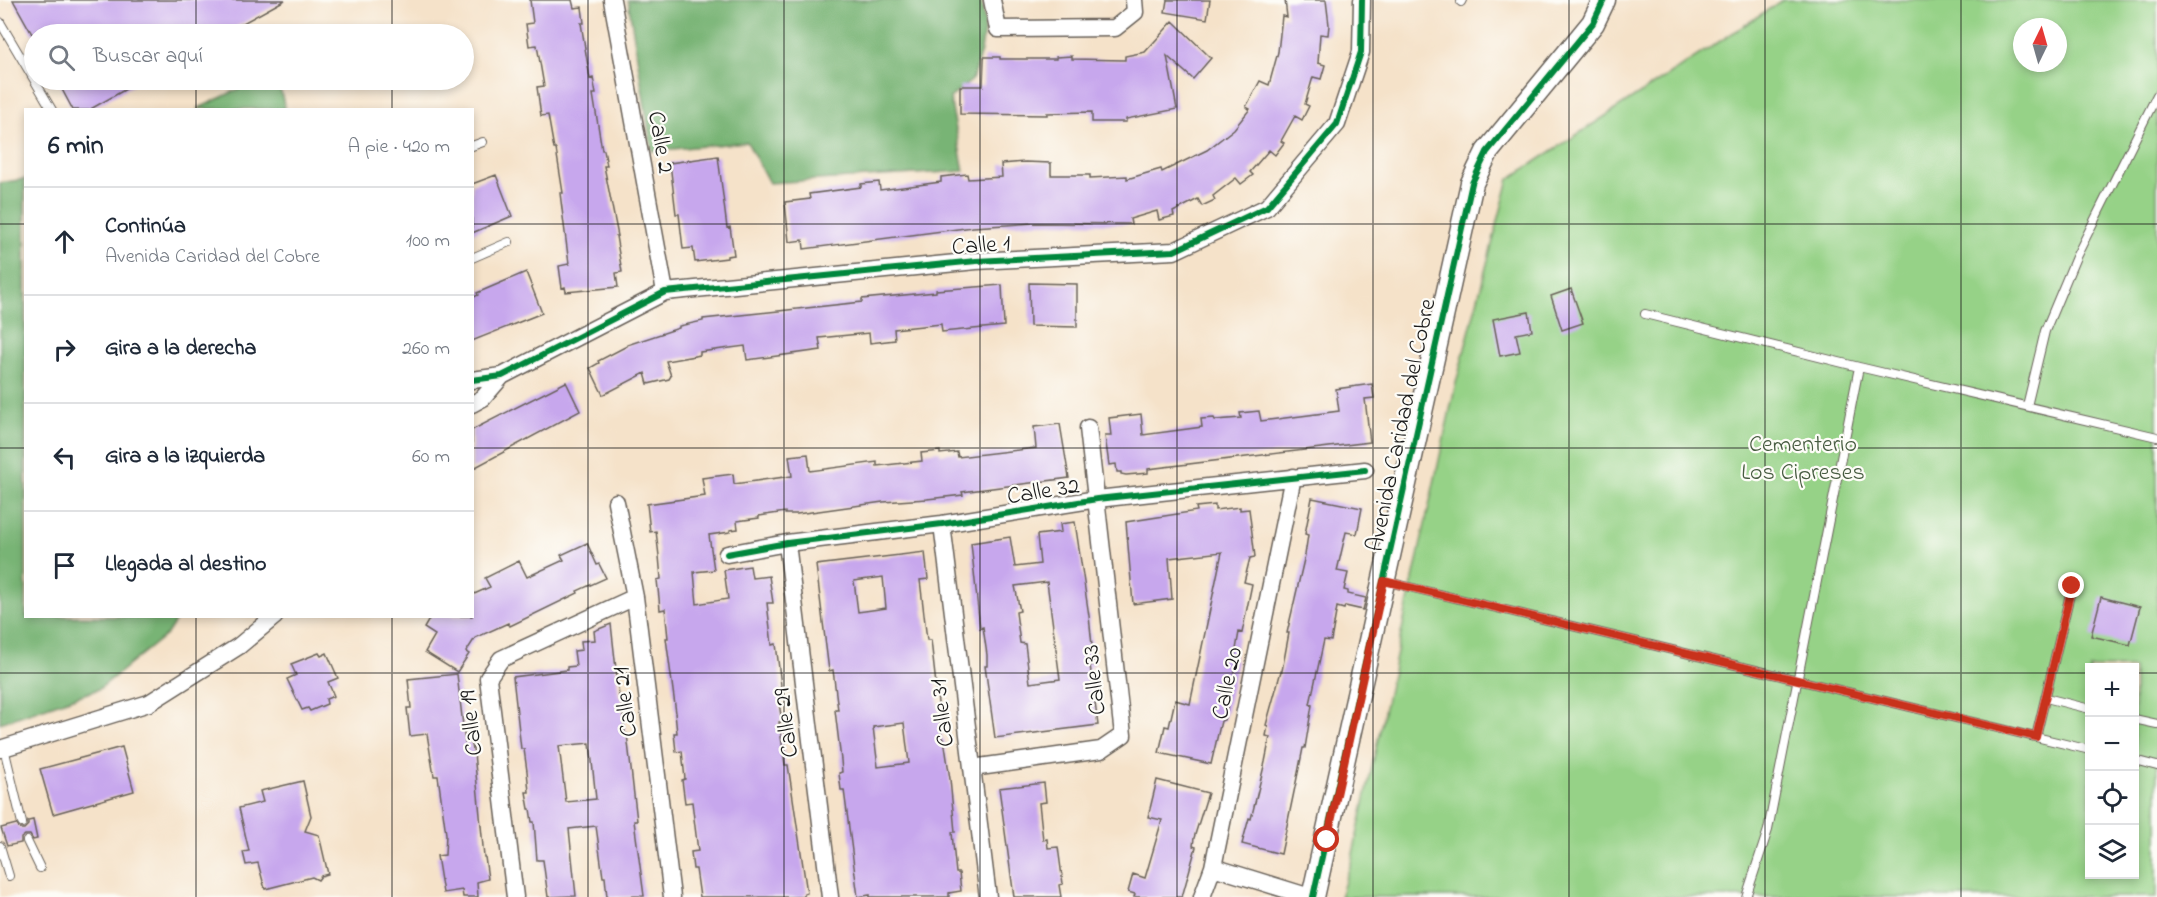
<!DOCTYPE html>
<html lang="es">
<meta charset="utf-8">
<style>
body{margin:0;font-family:"Indie Flower",sans-serif;background:#f2f2f3;color:#1f2937}
.controls{position:absolute;right:18px;bottom:18px;display:grid;overflow:hidden;border-radius:0px;box-shadow:0 3px 9px #0003}
.controls button{width:54px;height:54px;display:grid;place-items:center;padding:0;border:0;border-bottom:2px solid #e0e1e3;background:#fff;color:#1f2937;font:30px sans-serif}
.compass{position:absolute;left:2013px;top:18px;width:54px;height:54px;border-radius:50%;background:#fff;box-shadow:0 3px 9px #0003;rotate:5deg}
.stop{position:absolute;width:18px;height:18px;margin:-14px;border:4px solid #c8321e;border-radius:50%;background:#fff}
.stop.end{background:#c8321e;border-color:#fff;box-shadow:0 2px 6px #0008}
.list{margin:0;padding:0;list-style:none}
h2{display:flex;justify-content:space-between;align-items:center;height:78px;margin:0;padding:0 24px;font-size:26px}
h2 small{font-size:20px;font-weight:400;color:#747a83}
.list li{display:grid;grid-template-columns:39px 1fr auto;gap:18px;align-items:center;box-sizing:border-box;height:108px;padding:0 24px;border-top:2px solid #e0e1e3}
.list b{display:block;font-size:22px;white-space:nowrap}
.list p{margin:0;font-size:20px;white-space:nowrap;color:#747a83}
.list em{font-size:20px;font-style:normal;color:#747a83}
.icon{flex:none;width:33px;height:33px;fill:none;stroke:currentColor;stroke-width:2;stroke-linecap:round;stroke-linejoin:round}
.map{position:relative;flex:none;width:2157px;height:897px;overflow:hidden}
.search{position:absolute;background:#fff;box-shadow:0 3px 9px #0003;left:24px;top:24px;width:450px;height:66px;display:flex;align-items:center;gap:15px;box-sizing:border-box;padding:0 21px;border-radius:33px;color:#747a83;font-size:22px}
.panel{position:absolute;background:#fff;box-shadow:0 3px 9px #0003;left:24px;top:108px;width:450px;height:510px;border-radius:0px}
.map>svg:first-child{display:block}
.green{fill:#96d287;stroke:#597752;stroke-width:1.5;fill-rule:evenodd}
.forest{fill:#78b474;stroke:#4a6848;stroke-width:1.5}
.building{fill:#c7a7ed;fill-rule:evenodd}
.lines{fill:none;stroke-linecap:round;stroke-linejoin:round}
.lane-casing{stroke:#686159;stroke-width:10}
.street-casing{stroke:#686159;stroke-width:19}
.secondary-casing{stroke:#686159;stroke-width:25}
.lane{stroke:#fff;stroke-width:8}
.street{stroke:#fff;stroke-width:16}
.secondary{stroke:#fff;stroke-width:22}
.cycleway-casing{stroke:#fdfcf7;stroke-width:10}
.cycleway{stroke:#00873e;stroke-width:6}
.route{stroke:#c8321e;stroke-width:8}
.grid{fill:none;stroke:#1c1c1c;stroke-width:1.5;stroke-opacity:0.55}
.labels{text-anchor:middle;stroke-width:4.5;stroke-linejoin:round;paint-order:stroke}
.street-label{font-size:24px;fill:#1c1c1c;stroke:#fdfcf7}
.park-label{font-size:24px;fill:#475c41;stroke:#fdfcf7}
</style>
<div class="map">
<svg width="2157" height="897" viewBox="0 0 2157 897">
<rect width="100%" height="100%" fill="#fdfcf7"/>
<filter id="ink" filterUnits="userSpaceOnUse"><feTurbulence type="fractalNoise" baseFrequency=".0167" numOctaves="2"/><feDisplacementMap in="SourceGraphic" scale="12" xChannelSelector="R" yChannelSelector="G"/><feConvolveMatrix kernelMatrix="1 2 1 2 8 2 1 2 1" color-interpolation-filters="sRGB"/></filter>
<filter id="wash" filterUnits="userSpaceOnUse"><feTurbulence type="fractalNoise" baseFrequency=".008" numOctaves="4" result="noise"/><feDisplacementMap in="SourceGraphic" scale="24" xChannelSelector="R" yChannelSelector="G"/><feGaussianBlur stdDeviation="1.35" result="paint"/><feColorMatrix in="noise" values="0 0 0 0 0 0 0 0 0 0 0 0 0 0 0 0 0 1.4 0 .05"/><feComposite in="paint" operator="in"/></filter>
<g filter="url(#wash)">
<rect width="100%" height="100%" fill="#f5e2c9"/>
<path class="green" d="M1783 0H2157V897H1340L1351 863 1455 387 1509 179ZM2022 27H2058V63H2022ZM2090 668H2134V874H2090Z"/>
<path class="forest" d="M628 0H981L985 23 981 51 972 80 950 98 964 171 769 183 747 142 652 151Z
M257 80H267L281 92 285 109H197Z
M25 179 26 616 178 617 167 634 99 689 0 723V183Z"/>
<g id="blocks">
<path class="building" d="M13 0H285L223 34H32Z
M530 0H572L574 8 582 7 584 23H581L590 79 593 78 596 94H593L602 150H604L607 166H604L618 236H616L622 272 616 273 618 287 566 292 565 287 562 288 559 266 569 264 560 193H563L556 149H554L548 115 541 116 537 87 544 86 537 45 529 46 526 24 533 23Z
M1167 0H1210L1207 19 1165 12Z
M1285 0H1326L1329 25 1328 35 1320 34 1318 63 1325 65 1321 79 1313 77 1305 104 1309 106 1302 120 1295 116 1281 141 1284 143 1275 155 1269 150 1250 172 1253 175 1241 184 1236 178 1213 196 1215 200 1202 206 1198 199 1173 212 1174 216 1159 220 1157 211 1130 219 1131 224 1035 223 973 227 804 249 803 240 789 242 785 202 810 199 809 194 861 187V184L879 182 880 190 941 182V177L967 174 968 179 1002 177 1001 164 1025 162 1051 163V175H1090V178L1127 176V179L1161 169 1162 172 1207 150 1234 129 1250 109 1246 107 1260 81 1269 85 1278 52 1282 16 1287 17Z
M1173 21 1211 58 1193 79 1167 56 1177 109 1126 119V122H1092V112L1047 113V115L960 114V86H983L984 57H1000V59H1056V57L1072 56V59L1125 60V56L1145 52Z
M57 80H142L89 110H73Z
M718 156 727 228 730 227 734 255 727 256V258L695 262 693 248 683 249 679 214H676L670 163Z
M496 175 512 216 472 233V184Z
M526 272 542 313 472 341V298L478 295 477 293Z
M1029 283 1077 284V327L1030 326Z
M1002 285 1004 326 942 332 941 324 894 329 895 340 870 343 869 333 819 338 821 350 747 360 745 346 700 352V355L666 361 671 376 669 379 648 384 645 373 603 395 590 368 599 363 598 361 627 346V345L679 328V326L703 321V319L862 302V299L936 292V290Z
M1571 289 1583 323 1562 330 1551 296Z
M1529 312 1532 331 1516 334 1520 352 1500 356 1493 319Z
M566 382 580 411 472 469V430Z
M1372 384 1374 398 1365 399 1370 442 1148 469V473L1126 475 1121 474V472H1117L1116 464 1109 465 1105 436H1111L1109 418 1141 414 1143 435 1202 427 1201 419 1214 418 1215 420 1241 418 1240 413 1259 411 1261 421 1301 416 1339 411 1336 389Z
M1060 424 1069 478 962 492 963 495 927 499 883 502 797 514H785V512L759 516V518L737 521 738 529 730 530V532L709 535 714 570 694 572 697 604 728 599 724 570 750 566 752 578 769 576 773 603H767L772 645 776 644 781 685 779 703 782 722H779L785 765H788L807 893 804 894V897H700L696 869H693L691 852 698 851 692 802 685 803 682 780 685 779 682 751 676 752 674 733H677L675 713H676L666 638H668L665 609 660 610 659 598 657 580 661 579 659 556 656 531 650 532 647 504 705 496 702 478 733 474 734 484 792 476 789 456 808 454 810 471 877 462V466L922 461 921 453 940 451V454L957 452 958 457 1036 448 1034 427Z
M1312 498 1362 508 1357 534 1346 532 1337 571 1348 573 1344 590 1348 591V594L1366 598 1363 610 1345 606 1344 609 1337 607 1331 641 1324 640 1310 704 1312 705 1305 748H1303L1299 768 1281 854 1242 844 1249 818 1251 819 1265 762 1270 737 1266 736 1268 726 1266 725 1281 671H1282L1289 633H1287L1305 555 1308 535 1305 534Z
M1215 505V510L1240 507V510L1249 509 1255 557 1250 558 1244 582 1252 584 1242 633 1239 632 1234 661H1237L1227 710 1224 720 1221 721 1211 764 1159 753 1165 726 1169 727 1175 700 1190 704 1222 552 1169 558 1172 599 1133 604 1126 522 1197 511 1196 507Z
M1075 522 1089 616 1094 665H1090L1098 725 995 738 985 666H987V655L983 627 980 628 971 543 1010 537 1015 567 1040 564 1037 535 1061 532 1060 524ZM1047 582 1060 679 1030 683 1025 644 1020 643 1016 612 1020 611 1015 586Z
M587 543 597 565 599 564 606 578 577 591 578 593 510 626 508 623 475 638 466 652 469 654 457 672 425 652 435 635 424 628 431 616H472V595L490 587 485 578 519 561 527 577 564 560 561 555Z
M925 552 928 579 920 580 927 640H931L942 739H944L950 779 955 832H952L953 844 956 873H959L961 891 949 893V897H870V895L858 897 844 790H841L839 773 842 772 841 760 835 710H838L833 670 829 671 816 565ZM883 577 886 608 858 612 854 581ZM904 723 909 763 878 767 873 727Z
M2101 597 2140 607 2130 645 2091 636Z
M611 624 619 696H621L625 734H627L637 821H634L644 896 607 897 605 877H603L596 826 569 829 576 896 548 897 543 860H537L534 822H532L530 809H529L526 792H529L527 771 524 749H521L513 677 567 670V667L576 666 574 651 582 650 581 641 595 640 594 631ZM590 743 596 799 566 802 559 746Z
M319 653 321 656 327 653 338 678 328 682 334 696 326 699 327 704 310 711 308 708 302 710 287 679 296 675 291 664Z
M457 674 465 743 471 742 474 753 484 857H485L488 879 477 882 478 897H463L462 890 443 893 437 856 445 855 446 834 438 776H434L427 734 410 736 407 708H411L408 679Z
M122 747 134 791 53 814 40 769Z
M1157 780 1208 793 1194 838 1193 846 1196 847 1182 897H1134L1135 894 1128 892 1133 874 1145 878 1162 820 1148 817Z
M303 781 311 816 305 831 319 835 328 874 321 876 318 880 312 877 265 889 258 863 246 865 243 852 249 851 239 808 263 802 260 791Z
M1044 783 1046 802 1039 803 1043 840 1047 839 1048 848 1058 847 1063 884 1059 885 1061 897H1014L999 788Z
M33 820 37 839 33 840 30 835H25L21 838V843L7 846 1 828 16 824 20 829H24L28 825V821Z"/>
</g>
</g>
<g filter="url(#ink)">
<use href="#blocks" fill-opacity="0" stroke="#686159" stroke-width="1.5"/>
<g class="lines">
<defs>
<path id="lane" d="M1461 2 1462 0
M0 22 52 110
M472 146 483 142
M472 258 509 242
M1645 314 1859 367
M2027 406 2045 331 2076 257 2157 95
M1384 581 2090 750
M2046 698 2090 709
M2134 719 2157 724
M2036 737 2072 586
M4 748 22 823
M2134 760 2157 766
M27 841 40 868
M0 846 9 876
M1746 897 1768 830 1859 367 2157 437"/>
<path id="street" d="M612 0 665 292
M992 0 998 29 1115 28 1135 12 1134 0
M472 380 502 376 665 292 976 261 1174 251 1267 207 1337 124 1361 52 1362 0
M472 404 483 398 502 376
M616 502 635 597 672 897
M942 524 988 897
M787 543 830 897
M727 554 787 543 942 524 1097 499 1365 470
M0 749 149 703 239 646 275 616
M972 768 1101 750 1123 735 1088 428
M1213 867 1310 897
M515 897 488 678 501 659 635 597
M1202 897 1213 867 1293 477"/>
<path id="secondary" d="M1313 897 1472 183 1487 152 1593 23 1604 0"/>
</defs>
<use href="#lane" class="lane-casing"/>
<use href="#street" class="street-casing"/>
<use href="#secondary" class="secondary-casing"/>
<use href="#lane" class="lane"/>
<use href="#street" class="street"/>
<use href="#secondary" class="secondary"/>
<defs>
<path id="cycleway" d="M472 380 502 376 665 292 976 261 1174 251 1267 207 1337 124 1361 52 1362 0
M727 554 787 543 942 524 1097 499 1365 470
M1313 897 1472 183 1487 152 1593 23 1604 0"/>
</defs>
<use href="#cycleway" class="cycleway-casing"/>
<use href="#cycleway" class="cycleway"/>
</g>
</g>
<g class="lines" filter="url(#ink)">
<path class="route" d="M1327 840 1384 581 2036 737 2072 586"/>
</g>
<path class="grid" d="M196 0V34M392 0V34M588 0V897M784 0V897M980 0V897M1177 0V897M1373 0V897M1569 0V897M1765 0V897M1961 0V897M196 80V110M392 80V110M0 224H26M472 224H2157M0 448H26M472 448H2157M196 616V897M392 616V897M0 673H2090M2134 673H2157"/>
<g class="labels">
<g class="street-label">
<text transform="translate(662 142) rotate(80)" y="8">Calle 2</text>
<text transform="translate(981 244) rotate(-4)" y="8">Calle 1</text>
<text transform="translate(1400 425) rotate(-78)" y="8">Avenida Caridad del Cobre</text>
<text transform="translate(1043 490) rotate(-9)" y="8">Calle 32</text>
<text transform="translate(1093 680) rotate(-96)" y="8">Calle 33</text>
<text transform="translate(1226 683) rotate(-78)" y="8">Calle 20</text>
<text transform="translate(624 702) rotate(-97)" y="8">Calle 21</text>
<text transform="translate(941 713) rotate(-97)" y="8">Calle 31</text>
<text transform="translate(470 723) rotate(-96)" y="8">Calle 19</text>
<text transform="translate(785 723) rotate(-97)" y="8">Calle 29</text>
</g>
<g class="park-label">
<text x="1803" y="451">Cementerio<tspan x="1803" dy="28">Los Cipreses</tspan></text>
</g>
</g>
</svg>
<div class="controls">
<button>+</button>
<button>−</button>
<button><svg class="icon" aria-label="locate" viewBox="0 0 24 24"><circle cx="12" cy="12" r="6"/><path d="M12 2v4M12 18v4M2 12h4M18 12h4"/></svg></button>
<button><svg class="icon" aria-label="layers" viewBox="0 0 24 24"><path d="M12 4l9 5-9 5-9-5zM3 14l9 5 9-5"/></svg></button>
</div>
<svg class="compass" viewBox="-18 -18 36 36"><path d="M0-13l5 13h-10z" fill="#e53935"/><path d="M0 13l5-13h-10z" fill="#747a83"/></svg>
<div class="stop" style="left:1327px;top:840px"></div>
<div class="stop end" style="left:2072px;top:586px"></div>
<div class="search"><svg class="icon" aria-label="search" viewBox="0 0 24 24"><circle cx="10" cy="10" r="6"/><path d="M15 15l6 6"/></svg>Buscar aquí</div>
<section class="panel">
<h2>6 min<small>A pie · 420 m</small></h2>
<ul class="list">
<li><svg class="icon" aria-label="ahead" viewBox="0 0 24 24"><path d="M12 20V5M6 11l6-6 6 6"/></svg><div><b>Continúa</b><p>Avenida Caridad del Cobre</p></div><em>100 m</em></li>
<li><svg class="icon" aria-label="right" viewBox="0 0 24 24"><path d="M7 20v-9h11M14 6l5 5-5 5"/></svg><div><b>Gira a la derecha</b></div><em>260 m</em></li>
<li><svg class="icon" aria-label="left" viewBox="0 0 24 24"><path d="M17 20v-9H6M10 6l-5 5 5 5"/></svg><div><b>Gira a la izquierda</b></div><em>60 m</em></li>
<li><svg class="icon" aria-label="arrive" viewBox="0 0 24 24"><path d="M6 21V4h12l-3 4 3 4H6"/></svg><div><b>Llegada al destino</b></div></li>
</ul>
</section>
</div>
